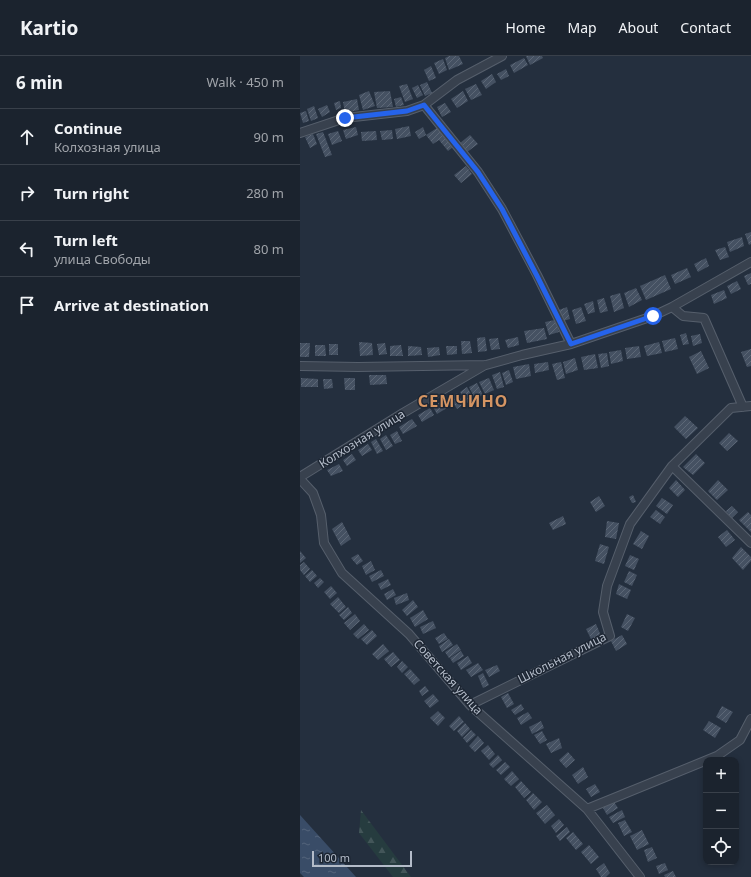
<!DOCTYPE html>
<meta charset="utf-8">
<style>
body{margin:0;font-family:"Noto Sans",sans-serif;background:#282f3a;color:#f1f3f6}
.controls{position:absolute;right:12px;bottom:12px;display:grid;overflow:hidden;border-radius:8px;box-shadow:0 2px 6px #0003}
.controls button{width:36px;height:36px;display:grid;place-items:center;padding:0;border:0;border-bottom:1px solid #39404a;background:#1b232e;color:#f1f3f6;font:20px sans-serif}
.scale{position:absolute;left:12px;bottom:10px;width:100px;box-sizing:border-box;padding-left:4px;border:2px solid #b4bcc9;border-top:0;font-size:11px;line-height:14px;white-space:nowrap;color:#b4bcc9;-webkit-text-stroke:3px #1d2633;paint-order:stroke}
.stop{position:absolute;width:12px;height:12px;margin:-9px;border:3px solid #2563eb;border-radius:50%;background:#fff}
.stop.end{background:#2563eb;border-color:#fff;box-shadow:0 1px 4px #0008}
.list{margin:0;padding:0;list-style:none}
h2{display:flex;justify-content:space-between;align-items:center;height:52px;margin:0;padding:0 16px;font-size:17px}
h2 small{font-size:13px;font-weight:400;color:#a0a4aa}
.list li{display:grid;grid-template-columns:26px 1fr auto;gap:12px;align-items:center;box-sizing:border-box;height:56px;padding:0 16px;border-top:1px solid #39404a}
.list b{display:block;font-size:15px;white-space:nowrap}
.list p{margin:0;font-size:13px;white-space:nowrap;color:#a0a4aa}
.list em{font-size:13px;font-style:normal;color:#a0a4aa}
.icon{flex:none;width:22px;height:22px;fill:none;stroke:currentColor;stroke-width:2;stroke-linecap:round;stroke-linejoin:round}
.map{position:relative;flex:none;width:451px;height:821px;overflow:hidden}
header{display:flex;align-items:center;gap:24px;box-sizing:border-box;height:56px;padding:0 20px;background:#1b232e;border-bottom:1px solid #39404a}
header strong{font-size:19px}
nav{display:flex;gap:22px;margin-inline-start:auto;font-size:14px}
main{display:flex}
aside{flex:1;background:#1b232e}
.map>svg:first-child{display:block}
.forest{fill:url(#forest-firs)}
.water{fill:url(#water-ripples)}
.building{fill:url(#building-hatch)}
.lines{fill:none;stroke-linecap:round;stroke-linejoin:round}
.street-casing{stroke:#565f6c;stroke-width:10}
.street{stroke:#38414e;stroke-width:8}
.route{stroke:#2563eb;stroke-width:5}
.labels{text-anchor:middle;stroke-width:3;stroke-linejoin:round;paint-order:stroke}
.street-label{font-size:12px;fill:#b4bcc9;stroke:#1d2633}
.district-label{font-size:16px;font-weight:bold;letter-spacing:1px;fill:#d59563;stroke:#1d2633}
</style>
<header>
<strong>Kartio</strong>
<nav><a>Home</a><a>Map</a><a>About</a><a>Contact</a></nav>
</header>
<main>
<aside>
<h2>6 min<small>Walk · 450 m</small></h2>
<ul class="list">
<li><svg class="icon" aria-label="ahead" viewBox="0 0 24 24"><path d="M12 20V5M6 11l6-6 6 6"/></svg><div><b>Continue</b><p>Колхозная улица</p></div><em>90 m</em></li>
<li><svg class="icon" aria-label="right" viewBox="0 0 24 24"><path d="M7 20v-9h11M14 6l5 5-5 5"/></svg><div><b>Turn right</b></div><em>280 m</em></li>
<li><svg class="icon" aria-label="left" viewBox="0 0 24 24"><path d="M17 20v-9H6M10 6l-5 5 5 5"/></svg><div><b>Turn left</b><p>улица Свободы</p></div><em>80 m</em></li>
<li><svg class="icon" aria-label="arrive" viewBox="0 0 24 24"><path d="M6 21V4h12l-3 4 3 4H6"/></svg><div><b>Arrive at destination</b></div></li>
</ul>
</aside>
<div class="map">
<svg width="451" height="821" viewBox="0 0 451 821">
<defs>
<pattern id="forest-firs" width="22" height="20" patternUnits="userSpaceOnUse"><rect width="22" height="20" fill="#263c3f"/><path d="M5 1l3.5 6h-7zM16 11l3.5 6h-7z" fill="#435659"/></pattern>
<pattern id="water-ripples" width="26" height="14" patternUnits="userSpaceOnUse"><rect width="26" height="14" fill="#394c67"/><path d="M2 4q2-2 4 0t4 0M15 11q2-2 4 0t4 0" fill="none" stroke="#53647b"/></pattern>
<pattern id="building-hatch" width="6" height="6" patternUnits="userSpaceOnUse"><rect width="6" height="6" fill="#455162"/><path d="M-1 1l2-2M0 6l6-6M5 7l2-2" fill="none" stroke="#5d6877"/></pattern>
</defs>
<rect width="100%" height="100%" fill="#242f3e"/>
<path class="forest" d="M61 754 111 821H93L59 777Z"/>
<path class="water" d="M0 759 56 821H4L0 817Z"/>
<path class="building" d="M149 0H159L163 8 149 14 145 2Z
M226 0H242L243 2 230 9Z
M224 2 228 9 214 17 210 9Z
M143 3 147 14 139 18 134 7Z
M131 10 136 22 129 25 124 14Z
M206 13 209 20 201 24 197 18Z
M192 18 196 26 186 33 181 25Z
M127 26 132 37 125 40 120 29Z
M107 28 113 43 105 46 99 30Z
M176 28 182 39 171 44 165 33Z
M118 29 123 39 117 42 112 32Z
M69 35 75 50 63 54 59 39Z
M90 35 93 51 77 52 74 36Z
M163 35 168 45 157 52 151 43Z
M101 41 104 49 96 51 94 43Z
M57 43 59 54 45 57 43 46Z
M40 45 41 52 36 54 34 47Z
M145 47 151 56 142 61 137 51Z
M27 49 30 56 22 61 18 53Z
M14 50 18 62 11 65 7 53Z
M6 55 9 65 3 67 0 57Z
M109 70 111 80 97 83 95 73Z
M56 71 58 79 46 83 43 74Z
M123 71 126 79 137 72 153 91 148 95 139 84 133 88 126 79 119 83 115 76Z
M92 74 93 83 82 84 80 75Z
M38 75 42 85 32 89 28 78Z
M76 75 77 84 62 85 61 76Z
M23 76 32 99 25 101 16 78Z
M13 78 17 88 10 92 5 81Z
M170 79 178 88 167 96 160 87Z
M166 110 172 118 161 127 154 119Z
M451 176V188L449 189 445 178Z
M442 181 444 190 430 196 427 186Z
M425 191 429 201 420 204 415 194Z
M406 202 409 210 398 216 394 208Z
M387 212 391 221 375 228 371 219Z
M451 217V228L448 229 444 220Z
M365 219 371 233 346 244 340 230Z
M437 225 441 233 431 238 427 230Z
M336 232 342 244 329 251 324 237Z
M424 234 427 242 414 248 411 239Z
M320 237 324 252 314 256 310 240Z
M304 242 308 255 300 257 297 244Z
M293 245 295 256 288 258 284 248Z
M267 251 270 263 263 265 259 254Z
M281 251 286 265 276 268 272 254Z
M255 264 259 276 249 279 245 266Z
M244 272 247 283 227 287 224 275Z
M386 277 389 288 383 289 380 279Z
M400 278 402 287 393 290 391 280Z
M185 281 187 295 178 296 177 282Z
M218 281 219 289 208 292 205 284Z
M198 282 200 293 191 294 189 283Z
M375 282 378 293 365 296 362 285Z
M161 285H170L172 297 162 298Z
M59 286 72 287 73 299 60 300Z
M359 286 362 297 347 300 344 290Z
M0 287H10L9 301H0Z
M85 287 87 298 79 299 77 288Z
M29 288H38V299H29Z
M15 289H25L26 300H15Z
M101 289 103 300H90V290Z
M108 290 121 291 122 299 108 300Z
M146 290H157V298L147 299Z
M339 290 341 301 327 303 325 292Z
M139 291 140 299 128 301 127 292Z
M451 293V310L447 311 441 296Z
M321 294 323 305 311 308 309 296Z
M401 295 409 312 397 318 389 301Z
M307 297 309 310 301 312 298 298Z
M295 298 298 312 284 314 281 301Z
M275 302 278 314 266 318 263 306Z
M248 306 249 314 235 317 234 308Z
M261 306 265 322 257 324 252 308Z
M229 308 231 320 216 323 213 311Z
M209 314 213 326 206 329 202 317Z
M200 316 204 331 197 333 192 319Z
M69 319H86L87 328 70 329Z
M1 322 18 323V331H1Z
M44 322H55V334H45Z
M189 322 194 334 185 338 179 326Z
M23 323H32L33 332 24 333Z
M177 327 183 339 175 343 169 331Z
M167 331 174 343 167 347 160 336Z
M157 337 164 348 157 353 150 342Z
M146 342 150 350 137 358 133 351Z
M130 352 134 359 122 366 118 359Z
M385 360 398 372 386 383 374 371Z
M112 363 117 370 103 378 99 371Z
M97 375 102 385 95 388 90 379Z
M429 377 438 385 427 395 419 387Z
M86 379 93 390 86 394 80 383Z
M76 383 83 395 77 398 71 386Z
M68 388 72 394 62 400 58 394Z
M52 398 56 404 47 410 43 404Z
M396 398 405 407 393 419 383 411Z
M39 408 43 415 31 420 27 414Z
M376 424 385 434 378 441 369 432Z
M418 424 428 434 417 444 408 435Z
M333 439 336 446 332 447 329 441Z
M299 440 305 450 296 456 290 446Z
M362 442 373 449 367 458 356 450Z
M432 450 438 456 432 462 426 455Z
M356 454 365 461 360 468 350 461Z
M448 456 451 459V476L439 464Z
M263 460 266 468 253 474 249 467Z
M307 465 319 467 316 483 305 481Z
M42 466 51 483 41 490 32 473Z
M427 474 435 484 426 491 418 481Z
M341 475 349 480 342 493 333 488Z
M300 488 309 491 304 508 295 505Z
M441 491 451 501V505L443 514 432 502Z
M0 495 6 502 0 507Z
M58 498 63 505 57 509 51 502Z
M330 499 339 503 334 514 325 510Z
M71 505 75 514 66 519 62 510Z
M4 506 10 513 4 519 0 514V509Z
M12 514 17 520 10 526 5 520Z
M81 514 84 520 72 526 69 520Z
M329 515 337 519 332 530 324 526Z
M20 522 24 526 18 532 14 527Z
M88 523 91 529 81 534 78 528Z
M319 528 331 534 327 543 316 538Z
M31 530 37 537 30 543 24 536Z
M93 533 96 539 87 544 84 538Z
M107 537 109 544 96 549 94 542Z
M38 541 46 551 39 557 30 548Z
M113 544 118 551 107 560 102 554Z
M48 551 52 557 44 564 39 559Z
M123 554 128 563 115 571 110 562Z
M55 558 60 565 50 574 44 567Z
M327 558 335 562 328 575 321 571Z
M133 565 136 572 123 578 120 571Z
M64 568 69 574 58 583 53 578Z
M296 568 301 580 292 585 286 573Z
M72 574 77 580 67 589 61 583Z
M144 577 148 583 139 588 135 582Z
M322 579 327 588 316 595 311 585Z
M149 583 153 589 142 596 139 590Z
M83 588 89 595 78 604 72 598Z
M157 588 161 594 149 602 145 596Z
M161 595 164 600 153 607 150 602Z
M93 596 100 604 91 611 84 603Z
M168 600 172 607 161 614 157 607Z
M102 605 108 611 102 617 97 611Z
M178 607 183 614 171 621 166 614Z
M197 609 200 615 189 621 185 614Z
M110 613 120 624 114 629 104 618Z
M183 617 189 629 183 632 178 620Z
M125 630 129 635 122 640 119 635Z
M208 637 214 648 207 652 201 641Z
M133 638 139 645 130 652 124 645Z
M221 648 224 653 215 659 211 654Z
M422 650 433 656 426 667 416 661Z
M138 655 145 662 138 670 130 662Z
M228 656 232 662 221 669 217 662Z
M159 660 164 666 154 675 149 670Z
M241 665 244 672 232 678 229 671Z
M409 665 421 672 415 682 403 674Z
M165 667 170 673 162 681 157 675Z
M171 674 176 679 167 687 163 682Z
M242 675 247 684 240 688 234 679Z
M178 680 184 687 175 696 169 690Z
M259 682 262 692 251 697 246 688Z
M188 689 195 698 189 704 181 695Z
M268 696 275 704 266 712 259 704Z
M198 699 202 704 193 712 189 708Z
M205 706 210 711 201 719 196 714Z
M283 711 288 721 278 728 272 719Z
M212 715 219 723 211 730 204 723Z
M221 725 231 736 224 742 215 731Z
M295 728 300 736 291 741 286 733Z
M233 737 242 746 234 754 226 744Z
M314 746 318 752 307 759 303 752Z
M247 749 255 759 245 768 236 757Z
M322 754 325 761 313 767 309 761Z
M259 763 264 769 256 777 251 770Z
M325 764 332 776 324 780 318 767Z
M267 771 270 776 260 785 256 780Z
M342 774 349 788 337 794 330 780Z
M273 776 283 788 276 794 266 782Z
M289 789 299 801 291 808 281 796Z
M352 791 357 802 348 806 344 794Z
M304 807 310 817 306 821H301L296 813Z
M365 807 368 814 359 818 356 810Z
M373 815 376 821H365L364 819Z"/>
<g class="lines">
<defs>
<path id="street" d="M124 49 178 116 202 153 237 219 271 288
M0 77 45 62 107 55 124 49 157 24 202 0
M372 251 383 260 404 262 443 351
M0 310 58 311 186 309 222 299 271 288 353 260 372 251 451 206
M372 410 451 487
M0 421 103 357 185 309
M0 423 13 437 21 459 24 487 42 517 109 578 170 649 287 753 340 821
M170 649 310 580 303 556 307 530 330 468 372 410 431 352 451 350
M287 753 417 700 440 684 451 663"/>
</defs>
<use href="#street" class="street-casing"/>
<use href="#street" class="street"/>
</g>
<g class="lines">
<path class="route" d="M45 62 107 55 124 49 178 116 202 153 237 220 271 288 353 260"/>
</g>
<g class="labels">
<g class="street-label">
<text transform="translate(62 383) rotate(-32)" y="4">Колхозная улица</text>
<text transform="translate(262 602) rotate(-27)" y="4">Школьная улица</text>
<text transform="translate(148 621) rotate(48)" y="4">Советская улица</text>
</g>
<g class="district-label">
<text x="163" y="351">СЕМЧИНО</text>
</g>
</g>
</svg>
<div class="controls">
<button>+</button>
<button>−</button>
<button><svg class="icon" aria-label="locate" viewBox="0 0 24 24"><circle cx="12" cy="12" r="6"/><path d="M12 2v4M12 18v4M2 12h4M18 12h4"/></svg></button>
</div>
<div class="scale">100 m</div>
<div class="stop" style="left:353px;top:260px"></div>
<div class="stop end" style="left:45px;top:62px"></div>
</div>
</main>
